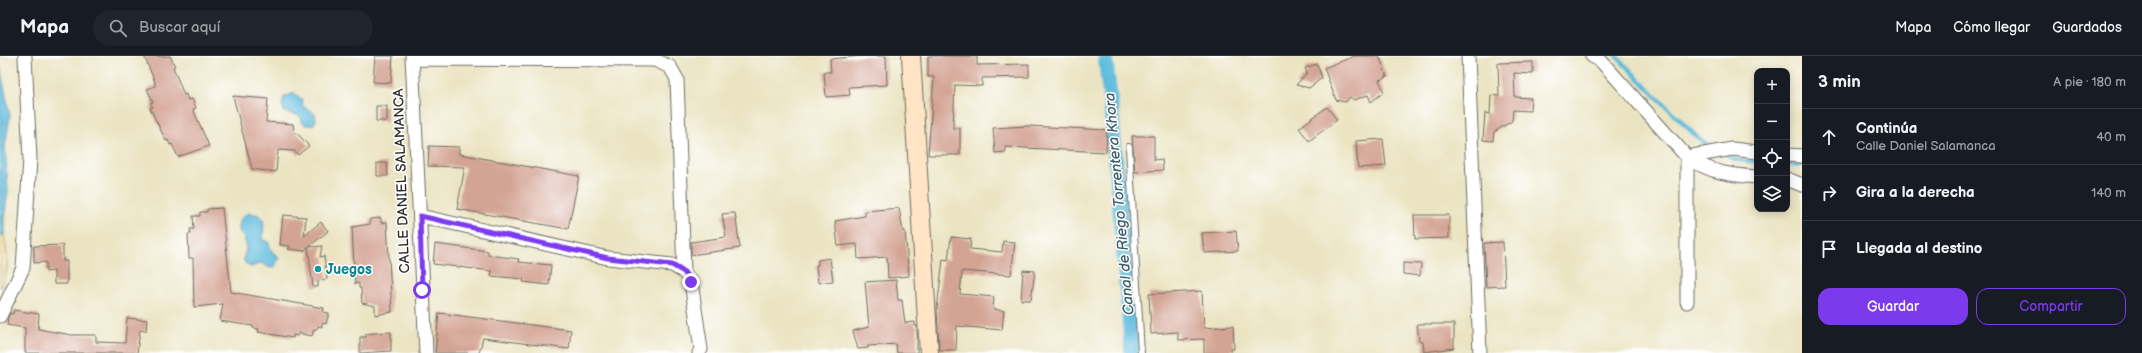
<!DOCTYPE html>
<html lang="es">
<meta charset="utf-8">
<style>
body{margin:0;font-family:"Balsamiq Sans",sans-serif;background:#20242c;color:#f1f3f6}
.controls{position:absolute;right:12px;top:12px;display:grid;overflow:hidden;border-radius:8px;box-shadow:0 2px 10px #0003}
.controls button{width:36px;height:36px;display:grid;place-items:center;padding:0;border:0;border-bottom:1px solid #363941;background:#171b24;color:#f1f3f6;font:20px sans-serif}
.stop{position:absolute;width:12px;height:12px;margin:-9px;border:3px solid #7c3aed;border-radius:50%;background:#fff}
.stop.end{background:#7c3aed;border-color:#fff;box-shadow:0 1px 4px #0008}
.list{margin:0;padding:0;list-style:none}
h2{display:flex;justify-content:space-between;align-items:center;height:52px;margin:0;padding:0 16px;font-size:17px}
h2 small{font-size:13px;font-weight:400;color:#9ea1a6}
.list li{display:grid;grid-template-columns:26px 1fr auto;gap:12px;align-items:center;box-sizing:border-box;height:56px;padding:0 16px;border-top:1px solid #363941}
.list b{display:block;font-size:15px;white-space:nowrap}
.list p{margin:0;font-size:13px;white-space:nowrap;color:#9ea1a6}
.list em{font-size:13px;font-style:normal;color:#9ea1a6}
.actions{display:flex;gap:8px;padding:12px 16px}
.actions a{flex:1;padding:9px 0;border:1px solid #7c3aed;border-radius:12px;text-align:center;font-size:14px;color:#7c3aed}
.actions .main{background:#7c3aed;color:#fff}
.icon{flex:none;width:22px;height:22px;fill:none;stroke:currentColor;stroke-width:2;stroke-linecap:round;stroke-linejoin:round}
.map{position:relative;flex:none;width:1802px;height:297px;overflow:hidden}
header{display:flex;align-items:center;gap:24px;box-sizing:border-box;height:56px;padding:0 20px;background:#171b24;border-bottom:1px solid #363941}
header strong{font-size:19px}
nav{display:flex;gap:22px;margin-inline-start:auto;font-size:14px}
.search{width:280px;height:36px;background:#20242c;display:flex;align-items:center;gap:10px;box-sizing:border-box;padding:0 14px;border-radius:22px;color:#9ea1a6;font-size:15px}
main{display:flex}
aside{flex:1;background:#171b24}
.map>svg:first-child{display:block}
.sand{fill:#eeda9e;stroke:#8c8264}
.water{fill:#5fbbdd;stroke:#457384}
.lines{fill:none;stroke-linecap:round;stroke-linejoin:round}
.stream{stroke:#5fbbdd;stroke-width:4}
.canal{stroke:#5fbbdd;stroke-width:15}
.building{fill:#d3a393}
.lane-casing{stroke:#6e6c60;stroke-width:8}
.street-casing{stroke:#6e6c60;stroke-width:15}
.secondary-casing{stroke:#6e6c60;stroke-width:20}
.lane{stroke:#fff;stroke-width:6}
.street{stroke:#fff;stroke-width:13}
.secondary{stroke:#ffe4c6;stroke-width:18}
.route{stroke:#7c3aed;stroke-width:5}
.culture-dot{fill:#0f9aa8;stroke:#fff;stroke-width:1.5}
.labels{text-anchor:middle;stroke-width:3;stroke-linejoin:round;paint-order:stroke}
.street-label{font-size:14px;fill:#2b2b2b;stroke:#fff}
.culture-label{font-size:14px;font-weight:bold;fill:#0d838f;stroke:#fff;text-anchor:start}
.water-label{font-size:15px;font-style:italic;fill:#3d5d69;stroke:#fff}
</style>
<header>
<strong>Mapa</strong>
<div class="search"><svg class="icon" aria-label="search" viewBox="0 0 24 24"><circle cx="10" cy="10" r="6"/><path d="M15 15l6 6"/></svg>Buscar aquí</div>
<nav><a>Mapa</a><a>Cómo llegar</a><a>Guardados</a></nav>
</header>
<main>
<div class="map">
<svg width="1802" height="297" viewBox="0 0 1802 297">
<rect width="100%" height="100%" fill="#fff"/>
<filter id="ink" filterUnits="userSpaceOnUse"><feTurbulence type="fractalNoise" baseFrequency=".025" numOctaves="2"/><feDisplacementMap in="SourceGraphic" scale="8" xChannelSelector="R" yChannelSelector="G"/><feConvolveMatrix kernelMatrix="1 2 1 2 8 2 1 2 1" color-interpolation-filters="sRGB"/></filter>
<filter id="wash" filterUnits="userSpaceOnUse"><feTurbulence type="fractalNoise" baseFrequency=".012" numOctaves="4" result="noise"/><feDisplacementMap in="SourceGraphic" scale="16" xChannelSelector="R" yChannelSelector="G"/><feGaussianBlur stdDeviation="0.9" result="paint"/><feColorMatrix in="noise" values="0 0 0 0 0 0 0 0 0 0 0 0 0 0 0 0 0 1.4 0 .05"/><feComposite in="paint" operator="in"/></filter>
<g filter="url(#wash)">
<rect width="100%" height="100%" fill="#ebe4c3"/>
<path class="sand" d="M0 179H4C7 198 11 214 0 232Z"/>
<path class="water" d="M0 10 10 60 5 91 8 135 4 163V179H0Z
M294 37 302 43 303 50 315 58 316 65 313 69H305L302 66 301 61C295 57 290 59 284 55L282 48 284 41Z
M250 157C270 159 262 172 263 185H268L272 196 277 199 279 203 274 211 270 212 261 207 251 211C233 203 256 194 240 177 237 167 240 160 250 157Z"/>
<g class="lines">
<path class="stream" d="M1616 0 1702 86 1714 92
M1725 98 1736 104 1757 106
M1787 108 1802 109"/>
<path class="canal" d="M1105 0 1111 49 1132 297"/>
</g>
<g id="blocks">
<path class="building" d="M144 0H170L175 10 173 11 184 39 186 38 188 44 192 43 196 52 193 53 209 90 178 101 172 88 170 89 168 84 166 85 150 52 153 51 150 47 153 46 147 33 155 30V26Z
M375 0H393L391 27 373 26Z
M863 0H886L887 29 849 31 850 39 826 41 824 16H831L830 3Z
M928 0H977V9L1029 8V21L982 22V30L955 29 953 72H960V99H928L934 21H928Z
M1355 0H1379L1382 7 1387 21 1379 24 1384 36 1371 46 1368 39 1354 44 1350 41 1346 46 1336 44 1324 12Z
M1533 6V18L1514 17 1515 41 1531 42 1530 55 1513 54 1512 65 1494 76 1493 85 1483 84 1485 57 1490 58 1491 39 1499 40 1498 7Z
M1317 8 1322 22 1309 32 1296 29 1307 17 1305 12Z
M233 40 268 43 266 66 293 68 294 74 309 90 298 99 295 95 278 94 276 116 252 113Z
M376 50H387V65H376Z
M1327 51 1337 64 1309 85 1299 72Z
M1028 70 1107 74 1106 96 1005 91 1006 96 995 97 993 72Z
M1132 80H1154V104L1162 103 1163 114 1135 116Z
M1383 83 1386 110 1358 112 1356 85Z
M429 90 459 91V98L579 120 568 173 457 153 465 111 428 110Z
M377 107H387L388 120H377Z
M222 152 231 236 324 252 323 256 329 257 326 268 322 267V271L318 270 317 273H314L312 280 298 277V280L293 279V282L258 276 259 273 253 272V270L220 265 223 248 194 251 193 202H189L188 178H191L190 173H194L193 160H200V156H207V153Z
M899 152 903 176 905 175 909 220 888 222 887 201 858 203 857 188 838 190 835 165 865 160V155Z
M735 157 740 192 691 199V186L726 181 722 158Z
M283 159 306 161 304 180 321 166 328 175 309 191 322 190 320 201 324 200 327 223 318 225V231H313L308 191 304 195 288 193 290 190 280 189Z
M1414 159H1449V182L1415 183Z
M381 162V167L387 166 392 256 375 259V250L362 247 361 232H359V227L355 228 352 171 370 168V163Z
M1236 175 1238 195 1204 197 1202 177Z
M951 181 971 183 970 193 1002 196 1003 185 1015 186 1011 219 962 215 960 238 994 241 993 253 1004 255 1002 274 957 270 956 294H939L937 253 943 203 948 204Z
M1503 186 1505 230 1486 231 1484 187Z
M435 188 488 195V199L519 203 518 206 551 209 549 229 523 226 524 223 491 220 492 215 433 208Z
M63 189V205H67V228H54V215L46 216V206L34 207V190Z
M830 202 833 225 818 227 816 209H818V204Z
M1403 207 1421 208 1420 220 1403 218Z
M1023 214 1035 215 1031 244H1021Z
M896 224 898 244H902L905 267 915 266V270H917V297H897L896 288 868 290V292L858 293 853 275 869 271 865 226Z
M1202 235 1204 272 1233 270 1234 293H1231V297H1204V283L1178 284V276L1151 278 1149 238Z
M14 254 39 258 38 273 72 279H96V286L125 287 127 262 147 264 146 275 140 274 137 297H25V272L7 269 8 261 10 257 13 258Z
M439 257 571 274 569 293 483 282 479 297H435Z
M1417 268H1454V292L1424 296 1423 286 1419 285Z
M391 276V295L360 297V281H366V278L375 277Z"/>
</g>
</g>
<g filter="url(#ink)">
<use href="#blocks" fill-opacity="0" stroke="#6e6c60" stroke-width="1"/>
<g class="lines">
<defs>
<path id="lane" d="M1129 91 1141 297"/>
<path id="street" d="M412 0 426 297
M1468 0 1480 297
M1592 0 1601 5 1687 101C1711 117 1729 119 1757 121
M412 3 655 4 670 11 677 23 684 216
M1787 99 1802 100
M1787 123 1802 129
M420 160 608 202 672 209 684 216 691 226 701 293 699 297
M1687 246V101L1732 93 1757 96
M0 260 23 212 30 103 25 0"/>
<path id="secondary" d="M911 0 929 297"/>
</defs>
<use href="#lane" class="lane-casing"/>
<use href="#street" class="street-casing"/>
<use href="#secondary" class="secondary-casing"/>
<use href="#lane" class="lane"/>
<use href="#street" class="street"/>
<use href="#secondary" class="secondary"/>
</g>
</g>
<g class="lines" filter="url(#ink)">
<path class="route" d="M422 234 420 160 608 202 672 209 684 216 691 226"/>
</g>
<circle class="culture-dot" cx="318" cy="213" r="4"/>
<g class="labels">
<g class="street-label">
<text transform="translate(401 125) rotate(-92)" y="5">CALLE DANIEL SALAMANCA</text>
</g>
<g class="culture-label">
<text x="326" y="218">Juegos</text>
</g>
<g class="water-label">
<text transform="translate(1119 148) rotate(-95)" y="5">Canal de Riego Torrentera Khora</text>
</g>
</g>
</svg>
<div class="controls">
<button>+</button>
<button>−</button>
<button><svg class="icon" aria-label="locate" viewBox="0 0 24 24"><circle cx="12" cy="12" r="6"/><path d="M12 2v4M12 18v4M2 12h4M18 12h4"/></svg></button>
<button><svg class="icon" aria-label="layers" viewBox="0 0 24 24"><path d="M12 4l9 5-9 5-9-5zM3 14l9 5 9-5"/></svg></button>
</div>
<div class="stop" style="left:422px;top:234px"></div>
<div class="stop end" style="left:691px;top:226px"></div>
</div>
<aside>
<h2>3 min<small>A pie · 180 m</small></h2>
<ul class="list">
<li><svg class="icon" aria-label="ahead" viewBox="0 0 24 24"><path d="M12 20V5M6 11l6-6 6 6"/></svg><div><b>Continúa</b><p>Calle Daniel Salamanca</p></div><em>40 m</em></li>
<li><svg class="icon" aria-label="right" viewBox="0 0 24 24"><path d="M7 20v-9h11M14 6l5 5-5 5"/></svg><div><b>Gira a la derecha</b></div><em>140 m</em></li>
<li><svg class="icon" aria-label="arrive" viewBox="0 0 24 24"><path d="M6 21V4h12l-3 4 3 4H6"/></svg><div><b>Llegada al destino</b></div></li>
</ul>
<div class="actions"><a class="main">Guardar</a><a>Compartir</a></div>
</aside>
</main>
